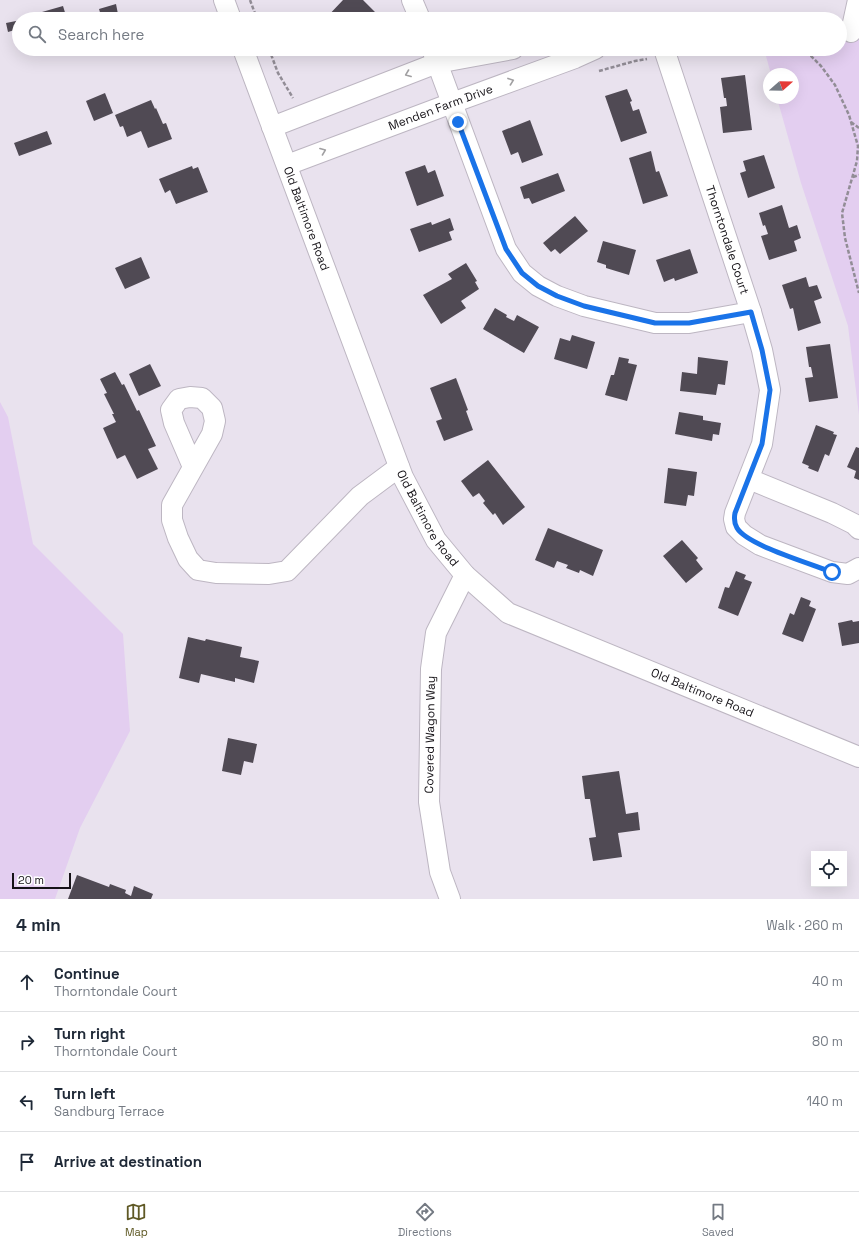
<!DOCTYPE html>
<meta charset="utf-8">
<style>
body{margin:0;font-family:"Space Grotesk",sans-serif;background:#f2f2f3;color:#1f2937}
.controls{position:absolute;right:12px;bottom:12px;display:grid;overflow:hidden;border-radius:0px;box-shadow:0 4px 16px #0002}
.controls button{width:36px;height:36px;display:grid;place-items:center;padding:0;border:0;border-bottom:1px solid #e0e1e3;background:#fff;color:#1f2937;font:20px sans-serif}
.compass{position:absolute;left:763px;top:68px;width:36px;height:36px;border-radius:50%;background:#fff;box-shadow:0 4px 16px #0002;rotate:70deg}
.scale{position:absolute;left:12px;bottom:10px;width:59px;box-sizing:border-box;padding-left:4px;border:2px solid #151217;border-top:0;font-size:11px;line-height:14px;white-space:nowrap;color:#151217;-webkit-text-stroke:3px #fff;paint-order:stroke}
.stop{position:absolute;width:12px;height:12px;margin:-9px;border:3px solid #1a73e8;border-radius:50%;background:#fff}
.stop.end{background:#1a73e8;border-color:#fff;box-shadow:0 1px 4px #0008}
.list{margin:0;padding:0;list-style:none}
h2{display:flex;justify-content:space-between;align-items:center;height:52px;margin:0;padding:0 16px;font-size:17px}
h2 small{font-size:13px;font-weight:400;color:#747a83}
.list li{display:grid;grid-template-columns:26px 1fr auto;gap:12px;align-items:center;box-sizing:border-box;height:60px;padding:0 16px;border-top:1px solid #e0e1e3}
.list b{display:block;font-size:15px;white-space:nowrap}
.list p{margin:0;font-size:13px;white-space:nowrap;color:#747a83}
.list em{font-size:13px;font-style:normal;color:#747a83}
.icon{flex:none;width:22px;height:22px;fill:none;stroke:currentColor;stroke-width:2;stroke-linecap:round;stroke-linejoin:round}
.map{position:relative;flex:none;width:859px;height:899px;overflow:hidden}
.search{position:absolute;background:#fff;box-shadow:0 4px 16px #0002;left:12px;right:12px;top:12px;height:44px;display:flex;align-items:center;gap:10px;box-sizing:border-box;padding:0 14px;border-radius:22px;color:#747a83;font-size:15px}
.sheet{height:292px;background:#fff}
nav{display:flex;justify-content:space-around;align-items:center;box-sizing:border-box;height:56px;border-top:1px solid #e0e1e3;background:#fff;font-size:11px;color:#747a83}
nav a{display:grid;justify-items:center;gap:2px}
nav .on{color:#5f5925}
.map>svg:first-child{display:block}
.green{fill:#e3cef0}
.building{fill:#504a54}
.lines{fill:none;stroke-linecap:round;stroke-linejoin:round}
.minor-casing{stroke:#bdb6c2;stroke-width:22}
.path{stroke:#928d96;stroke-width:2.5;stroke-dasharray:4 2;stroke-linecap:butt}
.minor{stroke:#fff;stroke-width:20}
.oneway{stroke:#a1a0a2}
.route{stroke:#1a73e8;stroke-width:5}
.labels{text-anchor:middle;stroke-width:4;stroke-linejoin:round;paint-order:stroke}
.street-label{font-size:12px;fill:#151217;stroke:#fff}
</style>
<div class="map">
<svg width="859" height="899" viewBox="0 0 859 899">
<rect width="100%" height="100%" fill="#e9e2ee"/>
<path class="green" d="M840 31 851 32 859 34V415L848 326 801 183 777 98H793V74H771L764 49H840Z
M0 402 8 417 33 544 123 634 130 731 80 828 55 899H0Z"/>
<path class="building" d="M343 0H363L378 15 375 19H325Z
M116 4 118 14 120 13 122 19H102L99 9Z
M63 6 67 19H37L35 14Z
M16 21 18 29 8 32 6 23Z
M745 75 752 130 723 133 720 107 727 106 726 98H724L721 78Z
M627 89 632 101 630 102 633 111 639 109 647 133 621 142 605 96Z
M105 93 113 113 94 121 86 101Z
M151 100 155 109 156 108 163 124 166 123 172 139 148 148 141 131 127 137 123 126 120 127 115 115Z
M530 120 543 155 522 163 518 152 511 155 502 131Z
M47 131 52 144 19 156 14 143Z
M651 151 656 172 659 171 668 196 643 204 629 158Z
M764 155 775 188 748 198 740 173 746 171 743 161Z
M425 165 428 173 435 170 444 196 417 206 405 172Z
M192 166 193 169 198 167 208 192 176 204 170 190 165 193 159 179Z
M558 173 565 191 532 204 529 198 524 199 520 187Z
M782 205 789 228 797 225 801 238 794 241 797 251 769 260 761 236 768 234 765 225 763 226 759 213Z
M575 216 588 231 560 254 555 249 551 252 543 243Z
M450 218 454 230 449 232 452 240 419 252 410 229 431 222 432 225Z
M603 241 636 250 629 275 606 268V265L597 262Z
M690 249 698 273 675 281 674 278 664 282 656 260Z
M141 257 150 278 125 289 115 268Z
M466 263 477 281 475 282 479 289 461 301 466 308 441 324 423 295 452 279 448 274Z
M806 277 809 287 817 285 822 298 814 301 821 323 798 331 793 308 790 309 782 285Z
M495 308 507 315 506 317 514 321 517 315 539 327 524 353 483 329Z
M572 335 595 342 587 369 554 359 560 338 570 341Z
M830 344 838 398 809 402 805 378 813 377 811 367H809L806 347Z
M619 357 629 359 628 363 637 365 627 401 605 395 611 375H614Z
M698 357 728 361 725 385 718 384 716 395 680 391 682 372 697 374Z
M150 364 161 386 139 396 129 374Z
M115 372 122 385 124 384 137 411 139 410 156 446 148 449 158 469 137 479 125 455 117 459 103 428 116 422 112 414H114L104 394 107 393 100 379Z
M456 378 468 410 466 411 473 430 444 441 436 421 442 419 430 388Z
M679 412 703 416V420L721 423 719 435 713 434 712 441 675 434Z
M816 425 834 432 833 434 837 435 829 456 825 454 818 472 808 468 809 466 802 463Z
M856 447 859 448V480L854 478 856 471 847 467Z
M488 460 525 507 503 525 495 513 493 515 483 503 485 501 479 493 473 497 461 481Z
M668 468 697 472 694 496 688 495 686 506 664 503Z
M548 528 603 550 593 576 580 570 579 573 566 568 568 565 557 561 554 568 535 560Z
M682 540 698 558 696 560 703 569 686 583 663 556Z
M736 571 746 575 744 579 752 582 738 616 718 608 725 587 729 588Z
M801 597 811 601 809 606 816 609 803 642 782 634 790 613 794 615Z
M852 620 853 622 859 621V643L842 646 838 623Z
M188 637 205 641 206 639 242 647 240 657 259 661 254 683 235 678V682L201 674 199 683 179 678Z
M228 738 257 744 253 763 244 761 241 775 222 771Z
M619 771 626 814 638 812 640 830 618 833 622 857 593 861 589 838 596 837 590 799H585L582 776Z
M77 875 109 887 110 884 126 890 125 893 131 896 134 886 153 894 151 899H68Z"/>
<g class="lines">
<defs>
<g id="minor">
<path d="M224 0 231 19"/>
<path d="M412 0 420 19"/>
<path d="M851 32 858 0"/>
<path id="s1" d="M243 49 403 477 436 540 465 575 508 613 859 757"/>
<path d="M432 49 506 249 522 273 538 286 557 296 584 306 655 323H689L751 312"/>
<path id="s2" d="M664 49 751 312 762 350 770 390 762 444 735 513 734 519 736 527 744 535 760 545 832 572 848 574 859 568"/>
<path d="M272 127 437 63 513 49"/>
<path id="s3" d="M287 165 452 103 575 58 595 49"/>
<path d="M193 467 174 423 171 410 179 399 190 397 202 398 212 408 215 421 212 434 172 505V520L178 538 188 559 198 570 216 573 269 574 287 571 360 496 399 467"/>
<path d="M749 479 832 513 854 524 859 529"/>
<path id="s4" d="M450 899 440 872 429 802 431 669 436 633 465 575"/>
</g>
</defs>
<use href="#minor" class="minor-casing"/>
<path class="path" d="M250 0 257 19
M269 49 278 73 293 98
M788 49 809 54 821 66 835 85 849 115 858 146 857 161 842 213 845 238 859 293
M685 53 727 49
M599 71 635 61 647 59
M851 122 859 128
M853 177 859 175"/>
<use href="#minor" class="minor"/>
</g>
<defs><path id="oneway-chevron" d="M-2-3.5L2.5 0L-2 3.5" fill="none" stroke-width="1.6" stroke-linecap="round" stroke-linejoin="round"/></defs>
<g class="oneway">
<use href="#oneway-chevron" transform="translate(408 74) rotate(159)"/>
<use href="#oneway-chevron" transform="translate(511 81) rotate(-20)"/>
<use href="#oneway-chevron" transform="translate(323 151) rotate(-21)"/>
</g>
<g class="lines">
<path class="route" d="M458 122 506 249 522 273 538 286 557 296 584 306 655 323H689L751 312 762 350 770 390 762 444 735 513C734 518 734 523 737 528 747 545 811 564 832 572"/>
</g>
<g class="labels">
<g class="street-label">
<text dy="4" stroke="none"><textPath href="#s3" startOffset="164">Menden Farm Drive</textPath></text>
<text dy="4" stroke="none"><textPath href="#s1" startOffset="181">Old Baltimore Road</textPath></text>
<text dy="4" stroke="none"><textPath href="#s2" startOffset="201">Thorntondale Court</textPath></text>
<text dy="4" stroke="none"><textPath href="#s1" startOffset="505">Old Baltimore Road</textPath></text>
<text dy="4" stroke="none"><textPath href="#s1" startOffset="841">Old Baltimore Road</textPath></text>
<text dy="4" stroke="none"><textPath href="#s4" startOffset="167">Covered Wagon Way</textPath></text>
</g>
</g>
</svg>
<div class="controls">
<button><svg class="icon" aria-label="locate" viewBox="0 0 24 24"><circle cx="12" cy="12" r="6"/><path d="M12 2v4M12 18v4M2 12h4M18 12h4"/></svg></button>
</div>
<svg class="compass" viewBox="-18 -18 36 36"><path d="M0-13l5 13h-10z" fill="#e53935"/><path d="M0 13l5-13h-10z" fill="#747a83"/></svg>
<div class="scale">20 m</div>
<div class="stop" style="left:832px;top:572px"></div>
<div class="stop end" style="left:458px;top:122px"></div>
<div class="search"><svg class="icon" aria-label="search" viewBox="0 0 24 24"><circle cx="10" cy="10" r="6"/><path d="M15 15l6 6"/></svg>Search here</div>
</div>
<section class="sheet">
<h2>4 min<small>Walk · 260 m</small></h2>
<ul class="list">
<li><svg class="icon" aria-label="ahead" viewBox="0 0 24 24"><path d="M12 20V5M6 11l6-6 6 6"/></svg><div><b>Continue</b><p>Thorntondale Court</p></div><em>40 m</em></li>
<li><svg class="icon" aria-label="right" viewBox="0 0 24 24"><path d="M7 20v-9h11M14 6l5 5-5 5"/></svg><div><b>Turn right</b><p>Thorntondale Court</p></div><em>80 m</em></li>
<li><svg class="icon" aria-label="left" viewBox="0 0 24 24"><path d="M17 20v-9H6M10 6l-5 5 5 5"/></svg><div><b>Turn left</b><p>Sandburg Terrace</p></div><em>140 m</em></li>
<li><svg class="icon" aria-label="arrive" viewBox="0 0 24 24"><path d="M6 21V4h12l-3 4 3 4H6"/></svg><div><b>Arrive at destination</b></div></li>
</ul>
</section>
<nav>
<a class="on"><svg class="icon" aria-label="map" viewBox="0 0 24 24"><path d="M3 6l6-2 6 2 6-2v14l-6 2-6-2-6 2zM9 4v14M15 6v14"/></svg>Map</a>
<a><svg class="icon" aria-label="directions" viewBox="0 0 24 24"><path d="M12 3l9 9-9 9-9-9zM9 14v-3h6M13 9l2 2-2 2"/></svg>Directions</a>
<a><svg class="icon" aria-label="saved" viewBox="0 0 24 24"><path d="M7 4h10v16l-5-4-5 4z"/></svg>Saved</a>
</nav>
